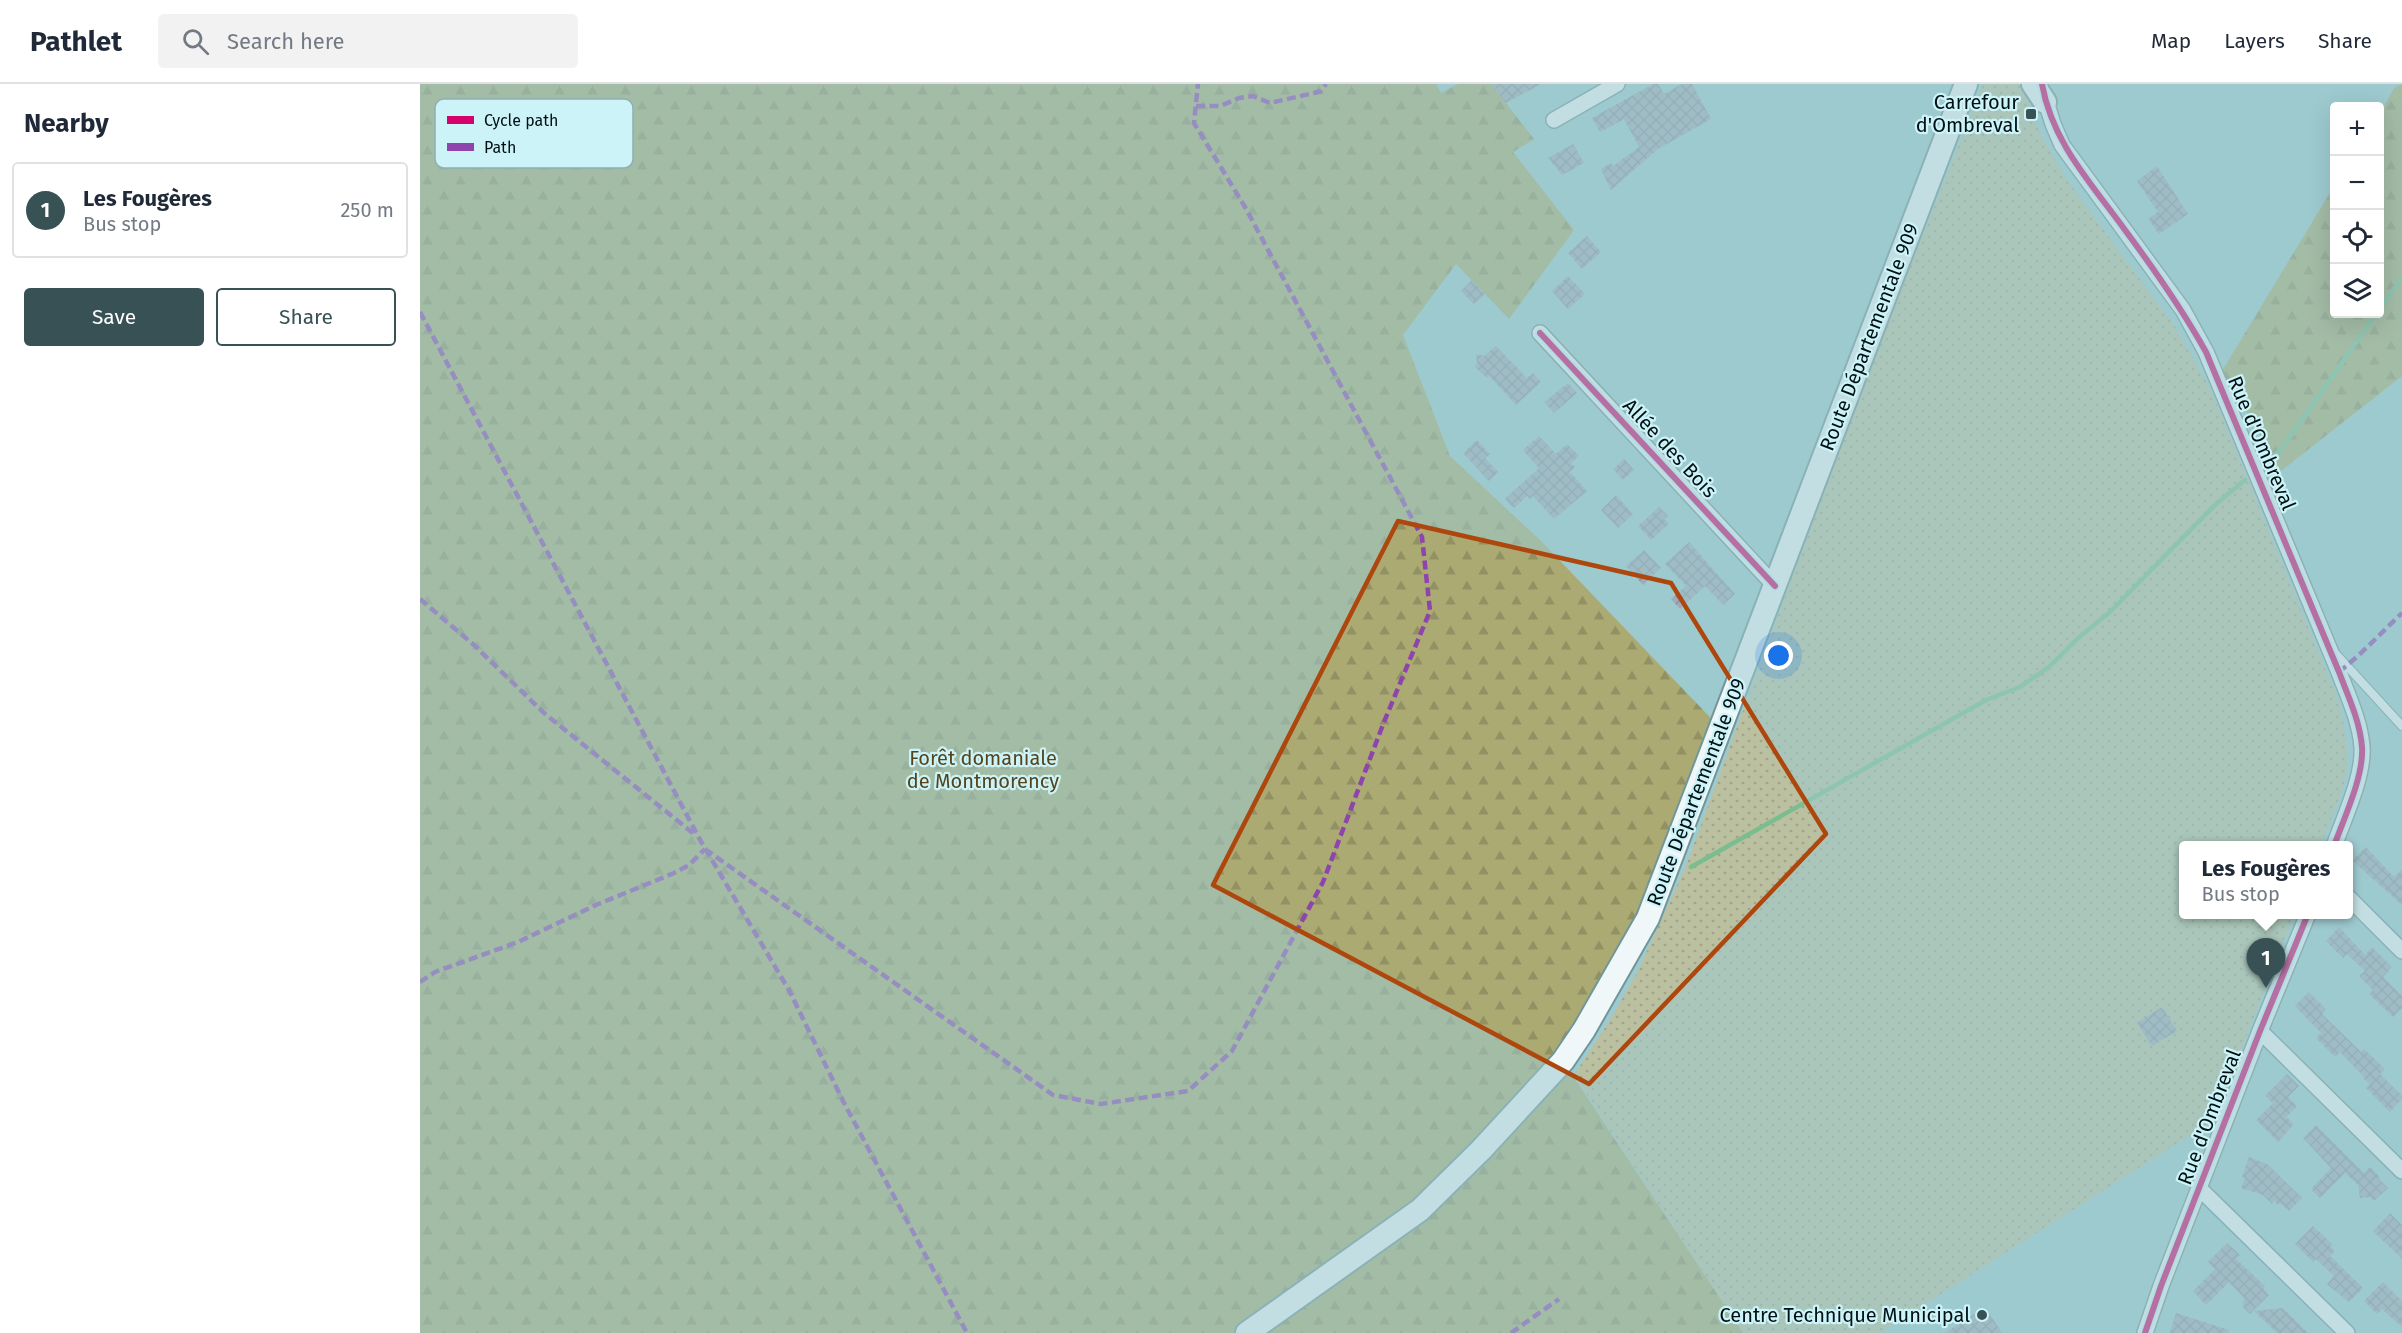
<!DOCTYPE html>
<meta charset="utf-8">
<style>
body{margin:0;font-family:"Fira Sans",sans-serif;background:#f2f2f3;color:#1f2937}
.controls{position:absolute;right:18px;top:18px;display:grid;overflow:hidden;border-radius:6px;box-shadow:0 6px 24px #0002}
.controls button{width:54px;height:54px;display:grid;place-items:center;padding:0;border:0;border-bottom:2px solid #e0e1e3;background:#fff;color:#1f2937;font:30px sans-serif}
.you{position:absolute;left:1359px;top:572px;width:21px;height:21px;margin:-15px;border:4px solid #fff;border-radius:50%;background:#1a73e8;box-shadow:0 0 0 9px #1a73e833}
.badge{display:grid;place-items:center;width:39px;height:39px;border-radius:50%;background:#375155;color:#fff;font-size:20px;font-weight:700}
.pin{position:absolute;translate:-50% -50px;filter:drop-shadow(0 2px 3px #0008)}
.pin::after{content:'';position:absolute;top:32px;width:21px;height:18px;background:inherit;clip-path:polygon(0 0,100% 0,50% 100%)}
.popup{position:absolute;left:1759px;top:757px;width:174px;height:78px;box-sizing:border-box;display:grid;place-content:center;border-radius:6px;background:#fff;filter:drop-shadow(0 2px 4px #0005);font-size:20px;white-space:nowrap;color:#747a83}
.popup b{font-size:22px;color:#1f2937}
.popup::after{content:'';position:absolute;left:50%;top:100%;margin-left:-12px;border:12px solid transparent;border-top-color:#fff}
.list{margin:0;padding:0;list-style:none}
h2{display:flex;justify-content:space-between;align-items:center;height:78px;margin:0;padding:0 24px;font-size:26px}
h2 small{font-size:20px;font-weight:400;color:#747a83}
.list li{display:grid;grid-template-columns:39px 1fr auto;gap:18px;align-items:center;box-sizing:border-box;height:96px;margin:0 12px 12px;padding:0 12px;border:2px solid #e0e1e3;border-radius:6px}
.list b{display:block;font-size:22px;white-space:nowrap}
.list p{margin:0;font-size:20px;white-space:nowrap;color:#747a83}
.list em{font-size:20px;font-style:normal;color:#747a83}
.actions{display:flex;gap:12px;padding:18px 24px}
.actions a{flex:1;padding:14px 0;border:2px solid #375155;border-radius:6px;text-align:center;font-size:21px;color:#375155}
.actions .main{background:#375155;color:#fff}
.icon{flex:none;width:33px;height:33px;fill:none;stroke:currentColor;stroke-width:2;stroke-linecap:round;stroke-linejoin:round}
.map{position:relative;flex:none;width:1982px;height:1249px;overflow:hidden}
header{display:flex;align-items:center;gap:36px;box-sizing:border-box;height:84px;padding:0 30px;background:#fff;border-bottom:2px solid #e0e1e3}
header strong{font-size:28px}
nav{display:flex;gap:33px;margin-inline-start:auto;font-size:21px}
.search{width:420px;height:54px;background:#f2f2f3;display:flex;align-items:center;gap:15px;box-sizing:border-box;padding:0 21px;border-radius:6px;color:#747a83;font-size:22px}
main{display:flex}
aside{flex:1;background:#fff}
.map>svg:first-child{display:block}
.grass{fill:url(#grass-dots)}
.forest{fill:url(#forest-firs)}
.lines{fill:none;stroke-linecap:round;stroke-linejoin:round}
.stream{stroke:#7abd8f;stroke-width:4.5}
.building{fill:url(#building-cross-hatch)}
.service-casing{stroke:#71969a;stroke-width:10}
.minor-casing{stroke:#71969a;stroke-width:18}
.secondary-casing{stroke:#71969a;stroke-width:26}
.service{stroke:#f0f7f8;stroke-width:8}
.minor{stroke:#f0f7f8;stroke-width:15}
.secondary{stroke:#f0f7f8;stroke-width:22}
.quiet{stroke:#8e44ad;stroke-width:4.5;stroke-dasharray:9 4.5;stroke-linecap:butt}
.cycleway-casing{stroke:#ccf3f8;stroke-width:10}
.cycleway{stroke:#d6006c;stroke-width:6}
.marked{fill:none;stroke:#ae470e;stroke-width:4.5;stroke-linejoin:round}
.poi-dot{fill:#375155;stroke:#ccf3f8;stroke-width:2}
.labels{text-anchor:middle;stroke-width:4.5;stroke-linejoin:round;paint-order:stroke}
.poi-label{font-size:20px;fill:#001013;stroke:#ccf3f8;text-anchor:end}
.street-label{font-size:20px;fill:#001013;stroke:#ccf3f8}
.park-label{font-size:20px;fill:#55441b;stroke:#ccf3f8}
.key{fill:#ccf3f8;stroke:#8fafb3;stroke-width:1.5}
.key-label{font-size:16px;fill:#001013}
</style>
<header>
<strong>Pathlet</strong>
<div class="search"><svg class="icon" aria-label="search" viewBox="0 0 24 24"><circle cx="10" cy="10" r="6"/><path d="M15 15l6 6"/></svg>Search here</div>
<nav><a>Map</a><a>Layers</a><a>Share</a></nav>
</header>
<main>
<aside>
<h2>Nearby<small></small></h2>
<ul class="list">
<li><span class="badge">1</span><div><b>Les Fougères</b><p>Bus stop</p></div><em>250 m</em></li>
</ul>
<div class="actions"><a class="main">Save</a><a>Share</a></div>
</aside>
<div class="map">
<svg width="1982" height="1249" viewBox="0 0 1982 1249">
<defs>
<pattern id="grass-dots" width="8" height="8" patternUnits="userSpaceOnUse" patternTransform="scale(1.5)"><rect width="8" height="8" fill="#bbc0a1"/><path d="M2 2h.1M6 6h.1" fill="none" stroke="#9fa48a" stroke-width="1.8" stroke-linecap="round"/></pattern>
<pattern id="forest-firs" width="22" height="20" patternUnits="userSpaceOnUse" patternTransform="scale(1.5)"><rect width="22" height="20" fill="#acaa73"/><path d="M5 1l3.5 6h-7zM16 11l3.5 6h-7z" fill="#929163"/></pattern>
<pattern id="building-cross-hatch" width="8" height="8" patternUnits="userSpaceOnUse" patternTransform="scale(1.5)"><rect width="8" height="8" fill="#a2aab9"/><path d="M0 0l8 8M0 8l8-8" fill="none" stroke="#8a919e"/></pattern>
</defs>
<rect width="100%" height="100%" fill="#9dcacf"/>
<path class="grass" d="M1563 0H1601L1621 51 1645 93 1756 244 1790 304 1920 620 1928 667 1927 686 1923 705 1901 761 1764 762V830L1874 831 1794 1036 1460 1249H1323L1154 991 1190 936 1217 889 1266 782 1442 303Z"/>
<path class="forest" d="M0 0H1016L1021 9 1038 0H1071L1114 55 1093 68 1154 146 1089 235 1036 180 983 251 1030 372 1122 458 1308 652 1143 977 1323 1249H0Z
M1982 0V292L1861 387 1802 287 1914 102V230H1960V29L1974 4Z"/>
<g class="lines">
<path class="stream" d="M1960 225 1982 193
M1849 376 1860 367 1956 230
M1271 783 1566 616 1600 603 1629 583 1657 555 1690 528 1795 421 1825 396"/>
</g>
<path class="building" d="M1071 0H1121L1086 19Z
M1233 0H1238L1244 10 1262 0H1272L1291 35 1238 65 1191 106 1181 85 1191 79 1193 82 1219 63 1204 35 1180 48 1172 34Z
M1153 60 1164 79 1142 91 1128 74Z
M1737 82 1768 130 1739 150 1728 135 1738 128 1717 97Z
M1167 152 1181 168 1162 185 1148 169Z
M1148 192 1165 210 1148 225 1132 207Z
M1052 196 1065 210 1054 220 1041 207Z
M1076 262 1107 294 1113 289 1121 298 1096 321 1069 292 1067 294 1055 283 1057 280 1056 270 1064 272Z
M1148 299 1157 309 1134 329 1124 318Z
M1119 352 1136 370 1147 360 1159 372 1151 379 1155 383 1150 388 1167 407 1134 435 1113 412 1110 415 1107 412 1094 424 1085 415 1119 384 1103 366Z
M1057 356 1070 370 1065 374 1078 388 1069 397 1043 369Z
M1204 375 1214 386 1203 396 1193 385Z
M1196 411 1213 430 1198 444 1181 426Z
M1239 423 1248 432 1244 435 1249 440 1231 456 1218 442Z
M1269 458 1315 510 1303 521 1285 502 1260 525 1251 515 1266 502 1245 480Z
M1224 466 1241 484 1223 501 1206 482Z
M1946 763 1974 793 1982 785V821L1932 776Z
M1919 843 1945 871 1952 863 1972 883 1963 893 1982 912V924L1973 933 1949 910 1953 906 1939 892 1945 887 1927 870 1923 874 1906 857Z
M1889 908 1906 925 1902 930 1941 968 1944 965 1965 985 1960 990 1982 1012V1015L1970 1028 1946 1004 1950 1000 1943 994 1944 993 1920 968 1915 973 1896 954 1901 949 1875 922Z
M1742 923 1757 947 1732 962 1717 939Z
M1867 990 1879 1002 1868 1013 1877 1022 1866 1033 1874 1040 1858 1058 1836 1036 1853 1019 1845 1012Z
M1896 1041 1944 1089 1950 1083 1960 1093 1958 1094 1968 1104 1954 1117 1950 1113 1940 1114 1938 1101 1925 1089 1900 1114 1891 1105 1911 1084 1883 1054Z
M1829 1073 1847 1080 1882 1114 1869 1127 1860 1119 1858 1121 1854 1117 1852 1120 1843 1111 1821 1104 1825 1094 1822 1093Z
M1970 1129 1982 1141V1175L1953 1147Z
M1893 1142 1912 1160 1910 1162 1915 1167 1910 1172 1943 1204 1929 1218 1907 1200 1914 1192 1896 1175 1893 1178 1875 1160Z
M1807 1159 1820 1171 1816 1175 1845 1202 1843 1204 1849 1211 1830 1230 1823 1223 1824 1214 1809 1198 1786 1221 1773 1207 1795 1185 1788 1178Z
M1963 1198 1982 1217V1243L1962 1225 1957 1230 1944 1217Z
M1565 1223 1582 1249H1525Z
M1863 1224 1888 1249H1857L1834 1227Z
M1756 1229 1809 1246 1808 1249H1750Z"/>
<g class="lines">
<defs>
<path id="service" d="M1916 570 1982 642"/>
<path id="minor" d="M1624 11 1633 40 1642 61 1763 226 1786 268 1919 588C1928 612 1940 637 1942 663 1944 692 1924 734 1914 762
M1134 36 1197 0
M1120 249 1355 502
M1928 813 1982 867
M1840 947 1982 1087
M1780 1105 1927 1249
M1725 1249 1741 1202 1840 947 1888 830"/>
<path id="secondary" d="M1613 0 1625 18
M827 1249 1000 1126 1061 1066 1143 977 1164 946 1228 834 1546 0"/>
</defs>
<use href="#service" class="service-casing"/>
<use href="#minor" class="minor-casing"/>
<use href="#secondary" class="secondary-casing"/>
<use href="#service" class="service"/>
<use href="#minor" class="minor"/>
<use href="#secondary" class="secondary"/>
<path class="quiet" d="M776 22H800L819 14 833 12 850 19 894 9 901 7 906 0
M0 228 279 754 370 908 424 1019 547 1249
M0 515 54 561 124 629 274 750
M1919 588 1939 571 1982 529
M285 765 633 1011 681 1020 768 1007 812 967 903 798 964 638 1010 527 1002 453 825 123 774 39 778 0
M0 898 15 888 98 858 176 821 254 789 269 781 285 765
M1091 1249 1139 1215"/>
<defs>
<path id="cycleway" d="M1622 0C1632 58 1671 99 1705 146 1734 185 1762 225 1786 268L1919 588C1928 612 1940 637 1942 663 1944 692 1924 734 1914 762
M1120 249 1355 502
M1725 1249 1741 1202 1840 947 1888 830"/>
</defs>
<use href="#cycleway" class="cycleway-casing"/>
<use href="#cycleway" class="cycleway"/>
</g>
<path d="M0 0H1982V1249H0ZM978 437 1251 499 1406 750 1169 1000 793 801Z" fill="#9dcacf" fill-opacity=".55" fill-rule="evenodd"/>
<path class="marked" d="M978 437 1251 499 1406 750 1169 1000 793 801Z"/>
<g class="poi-dot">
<rect x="1605" y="24" width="12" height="12" rx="3"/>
<circle cx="1562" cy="1231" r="6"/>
</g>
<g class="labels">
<g class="poi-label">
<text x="1599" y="25">Carrefour<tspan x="1599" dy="23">d'Ombreval</tspan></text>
<text x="1550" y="1238">Centre Technique Municipal</text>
</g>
<g class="street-label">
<text transform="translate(1449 253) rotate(-69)" y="7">Route Départementale 909</text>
<text transform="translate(1842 359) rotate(67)" y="7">Rue d'Ombreval</text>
<text transform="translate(1250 364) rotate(47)" y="7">Allée des Bois</text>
<text transform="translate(1276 708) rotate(-69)" y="7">Route Départementale 909</text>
<text transform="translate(1789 1033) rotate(-69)" y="7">Rue d'Ombreval</text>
</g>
<g class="park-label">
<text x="563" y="681">Forêt domaniale<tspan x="563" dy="23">de Montmorency</tspan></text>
</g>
</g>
<rect x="15" y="15" width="198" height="69" rx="9" class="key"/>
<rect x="27" y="32" width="27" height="8" fill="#d6006c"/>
<rect x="27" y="59" width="27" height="8" fill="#8e44ad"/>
<g class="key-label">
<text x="64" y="42">Cycle path</text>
<text x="64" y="69">Path</text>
</g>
</svg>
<div class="controls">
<button>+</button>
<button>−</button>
<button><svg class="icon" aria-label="locate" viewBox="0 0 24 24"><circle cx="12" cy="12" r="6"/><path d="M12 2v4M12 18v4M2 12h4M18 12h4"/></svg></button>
<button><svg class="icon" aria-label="layers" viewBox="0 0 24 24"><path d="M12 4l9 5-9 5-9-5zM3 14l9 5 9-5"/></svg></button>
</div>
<div class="you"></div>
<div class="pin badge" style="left:1846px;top:904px">1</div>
<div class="popup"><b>Les Fougères</b>Bus stop</div>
</div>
</main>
